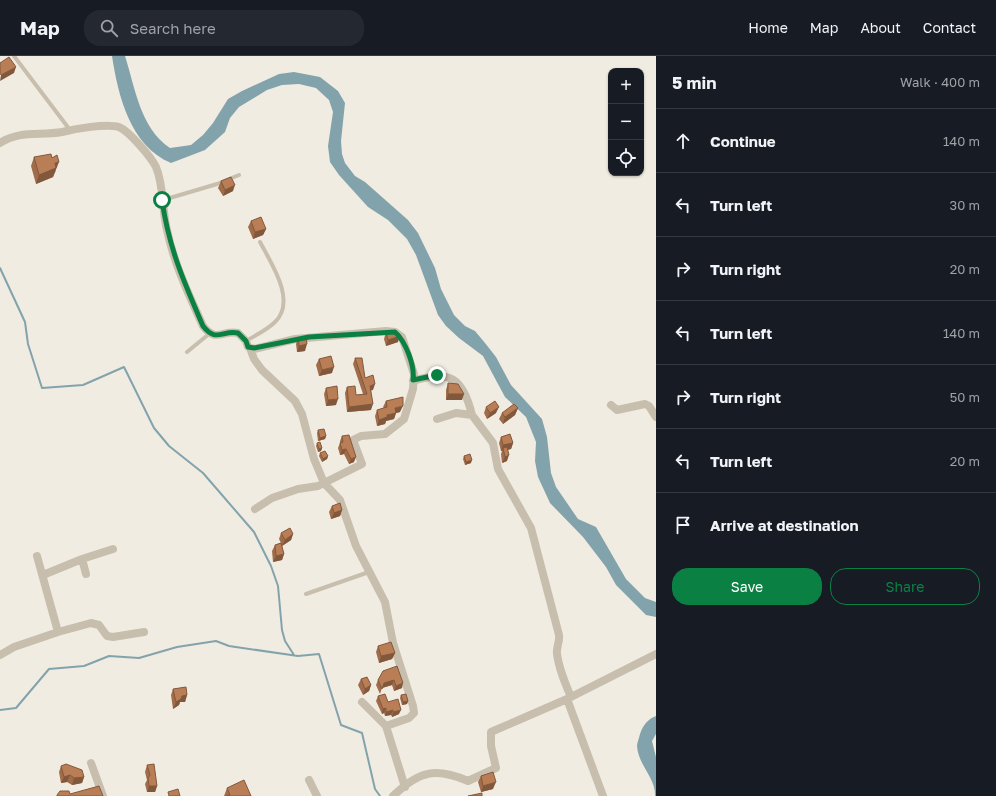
<!DOCTYPE html>
<meta charset="utf-8">
<style>
body{margin:0;font-family:"Golos Text",sans-serif;background:#242831;color:#f1f3f6}
.controls{position:absolute;right:12px;top:12px;display:grid;overflow:hidden;border-radius:8px;box-shadow:0 1px 3px #0004}
.controls button{width:36px;height:36px;display:grid;place-items:center;padding:0;border:0;border-bottom:1px solid #363941;background:#171b24;color:#f1f3f6;font:20px sans-serif}
.stop{position:absolute;width:12px;height:12px;margin:-9px;border:3px solid #0b8043;border-radius:50%;background:#fff}
.stop.end{background:#0b8043;border-color:#fff;box-shadow:0 1px 4px #0008}
.list{margin:0;padding:0;list-style:none}
h2{display:flex;justify-content:space-between;align-items:center;height:52px;margin:0;padding:0 16px;font-size:17px}
h2 small{font-size:13px;font-weight:400;color:#9ea1a6}
.list li{display:grid;grid-template-columns:26px 1fr auto;gap:12px;align-items:center;box-sizing:border-box;height:64px;padding:0 16px;border-top:1px solid #363941}
.list b{display:block;font-size:15px;white-space:nowrap}
.list em{font-size:13px;font-style:normal;color:#9ea1a6}
.actions{display:flex;gap:8px;padding:12px 16px}
.actions a{flex:1;padding:9px 0;border:1px solid #0b8043;border-radius:16px;text-align:center;font-size:14px;color:#0b8043}
.actions .main{background:#0b8043;color:#fff}
.icon{flex:none;width:22px;height:22px;fill:none;stroke:currentColor;stroke-width:2;stroke-linecap:round;stroke-linejoin:round}
.map{position:relative;flex:none;width:656px;height:740px;overflow:hidden}
header{display:flex;align-items:center;gap:24px;box-sizing:border-box;height:56px;padding:0 20px;background:#171b24;border-bottom:1px solid #363941}
header strong{font-size:19px}
nav{display:flex;gap:22px;margin-inline-start:auto;font-size:14px}
.search{width:280px;height:36px;background:#242831;display:flex;align-items:center;gap:10px;box-sizing:border-box;padding:0 14px;border-radius:16px;color:#9ea1a6;font-size:15px}
main{display:flex}
aside{flex:1;background:#171b24}
.map>svg:first-child{display:block}
.water{fill:#83a3ac}
.lines{fill:none;stroke-linecap:round;stroke-linejoin:round}
.stream{stroke:#83a3ac;stroke-width:2}
.service{stroke:#c8beae;stroke-width:4}
.minor{stroke:#c8beae;stroke-width:8}
.wall{fill:#a06c4a}
.shaded-wall{fill:#82583c}
.building{fill:#ba7e56;stroke:#82583c}
.route{stroke:#0b8043;stroke-width:5}
</style>
<header>
<strong>Map</strong>
<div class="search"><svg class="icon" aria-label="search" viewBox="0 0 24 24"><circle cx="10" cy="10" r="6"/><path d="M15 15l6 6"/></svg>Search here</div>
<nav><a>Home</a><a>Map</a><a>About</a><a>Contact</a></nav>
</header>
<main>
<div class="map">
<svg width="656" height="740" viewBox="0 0 656 740">
<rect width="100%" height="100%" fill="#f1ece1"/>
<path class="water" d="M112 0H125C135 31 140 72 170 92L191 89 203 79 213 67 228 43 242 35 279 18 294 16 320 21 338 35 345 47 341 85 342 98 345 107 355 120 365 126 408 164 418 177 435 212 441 233 454 259 465 270 475 275 485 287 496 301 511 329 542 363 547 381 551 417 556 431 578 463 596 471 626 523 645 542 656 546V561L646 559 616 529 606 511 583 481 550 447 538 421 535 405 536 386 526 361 505 341 483 300 459 282 446 270 438 259 416 199 407 183 388 164 368 151 339 119 330 106 328 90 333 56 329 44 316 32 299 28 282 29 267 34 239 51 230 62 225 76 205 94 171 107C130 90 118 39 112 0Z
M656 660V678L652 685 656 701V740H655C656 722 638 709 637 690 637 687 639 682 640 678 643 669 648 663 656 660Z"/>
<g class="lines">
<path class="stream" d="M0 212 25 266 28 288 42 332 83 329 124 311 154 372 169 390 203 417 254 476 271 510 278 530 282 574 285 585 294 599
M0 654 16 652 49 613 84 610 109 600 139 602 177 591 216 585 229 590 298 600 319 598 341 669 362 677 375 733 380 740"/>
<path class="service" d="M14 0 70 74
M163 144 217 128 239 119
M246 285C256 279 267 274 275 266 297 245 271 207 260 186
M187 296 209 278
M306 538 369 516"/>
<path class="minor" d="M0 87C19 74 40 80 62 76 75 73 106 67 119 71 129 75 151 101 156 111 164 130 162 154 167 174 174 208 189 239 203 270 216 287 222 274 238 277L246 285 248 291 254 293 295 283 386 275 395 276 402 281 414 318 413 333 404 363 385 378 361 380 353 384 362 408 318 430 298 433 272 442 255 453
M250 292 254 303 262 314 295 345 302 358 314 403 324 427 340 444 356 490 385 546 393 587 413 650 414 657 409 662 386 670 405 731
M413 325C450 313 463 322 472 359
M611 349 617 354 645 348 649 350 656 361
M437 363 456 357 472 359 493 387 498 413 531 472 559 579C560 586 556 591 557 598 559 613 565 627 571 641
M37 500 58 576 91 567 99 569 107 580 113 581 144 576
M82 503 86 518
M43 519 82 503 113 493
M0 599 14 591 58 576
M567 643 603 740
M362 646 386 670
M91 707 103 740
M309 724 317 740
M393 740C419 715 435 711 468 725L496 712 491 690V676L567 643 656 598"/>
</g>
<path class="wall" d="M34 101 56 115 55 116 53 121 36 128 31 110Z
M221 125 233 135 223 140 218 132Z
M251 165 266 173 263 179 253 183 248 171Z
M386 276 398 286 386 290 384 283Z
M298 282 305 295 297 296 296 288Z
M355 302 365 322 373 334H371V354L347 356 345 337 347 331 356 339 363 338 353 308Z
M319 303 332 317 319 320 316 309Z
M448 327 462 344H446V334Z
M326 332 336 349 326 350 324 338Z
M386 345 400 356 396 357 394 363 386 365 385 368 377 370 375 360 377 354 384 352 383 351Z
M486 351 496 357 487 363 484 357Z
M518 352 515 359 503 368 499 363 502 357Z
M318 374 326 380 325 383 318 385 317 377Z
M342 380 354 406 349 408 344 398 340 399 338 392 340 387V385Z
M501 381 513 387 511 393 507 394V405L502 407 501 398 502 395H501L499 387Z
M317 387 322 392 321 395 318 396 316 390Z
M320 397 328 400 327 403 322 406 319 400Z
M464 400 471 407 465 409 463 403Z
M332 450 342 454 340 460 331 463 329 456Z
M281 477 293 478 291 484 282 490 284 498 282 504 273 506 272 495 275 489 281 487 279 483Z
M378 590 395 597 392 603 379 607 376 596Z
M397 610 402 632 394 635 392 629 382 632 380 638 376 629 378 624Z
M361 623 371 629 369 635 363 639 358 629Z
M173 633 187 639 185 646H180L179 649 173 653 171 639Z
M401 639 408 645 407 648 402 649 400 642Z
M378 640 388 646 399 658 392 661 391 659 385 660 384 657 382 658 376 645Z
M147 709 157 730 155 736H147L145 728 147 724 145 716Z
M61 710 84 721 82 727 72 729 67 726 61 727 59 716Z
M481 720 493 733 481 736 478 726Z
M227 732 251 740H224Z"/>
<path class="shaded-wall" d="M16 11 14 17 0 25 1 19Z
M59 106 53 121 36 128 39 119 55 107Z
M235 129 233 135 223 140 225 134Z
M266 173 263 179 253 183 255 176Z
M400 280 398 286 386 290 388 284Z
M307 288 305 295 297 296 299 290Z
M334 311 332 317 319 320 322 314Z
M375 328 373 334 368 335 370 330Z
M448 338H464L462 344H446Z
M338 343 336 349 326 350 328 344Z
M373 348 371 354 347 356 349 351Z
M403 350 400 356 393 358 395 352Z
M499 351 496 357 487 363 490 357Z
M518 352 515 359 503 368 505 361Z
M396 357 394 363 386 365 385 368 377 370 379 364 387 359Z
M326 380 325 383 318 385 320 382Z
M513 387 511 393 504 395 503 392 502 395H501L503 389Z
M322 392 321 395 318 396 319 393Z
M346 393 344 398 340 399 342 394Z
M509 399 507 405 502 407 505 401Z
M328 400 327 403 322 406 323 403Z
M356 401 354 406 349 408 351 403Z
M472 404 471 407 465 409 466 406Z
M342 454 340 460 331 463 334 457Z
M293 478 291 484 282 490 285 484Z
M284 498 282 504 273 506 276 500Z
M395 597 392 603 379 607 381 600Z
M394 624 392 629 382 632 384 627Z
M403 627 402 632 394 635 396 630Z
M371 629 369 635 363 639 365 633Z
M187 639 185 646H180L179 649 173 653 176 646 182 640Z
M408 645 407 648 402 649 403 646Z
M386 652 384 657 382 658 383 653Z
M393 654 391 659 385 660 386 656Z
M401 654 399 658 392 661 393 656Z
M70 719 67 726 61 727 64 721Z
M84 721 82 727 72 729 74 722Z
M496 726 493 733 481 736 483 730Z
M149 730H157L155 736H147Z"/>
<path class="building" d="M9 1 16 11 1 19 0 17V7Z
M51 98 52 102 57 99 59 106 55 107 56 112 39 119 34 101Z
M231 121 235 129 225 134 221 125Z
M261 161 266 173 255 176 251 165Z
M395 275 400 278V280L388 284 386 276Z
M298 282H306L307 288 299 290Z
M331 300 334 311 322 314 319 303Z
M355 302H362L365 322 373 319 375 328 370 330 373 348 349 351 347 331 355 330 356 339 367 338Z
M448 327 458 328 464 338H448Z
M337 330 338 343 328 344 326 332Z
M403 341V350L395 352 396 357 387 359V361L379 364 377 354 387 351 386 345Z
M495 345 499 351 490 357 486 351Z
M514 348 518 352 505 361 502 357Z
M324 373 326 380 320 382 318 374Z
M510 378 513 387 503 389 501 381Z
M349 379 356 401 351 403 346 393 342 394 340 387 343 386 342 380Z
M320 386 322 392 319 393 317 387Z
M507 391 509 399 505 401 503 392Z
M325 395 328 400 323 403 320 397Z
M470 398 472 404 466 406 464 400Z
M340 447 342 454 334 457 332 450Z
M290 472 293 478 285 484 281 477Z
M281 487 284 498 276 500 275 489Z
M391 586 395 597 381 600 378 590Z
M397 610 403 627 396 630 394 624 384 627 382 633 378 624 383 615Z
M367 621 371 629 365 633 361 623Z
M186 631 187 639 182 640 181 643 176 646 173 633Z
M385 638 388 646 398 643 401 654 393 656V654L386 656V652L383 653 378 640Z
M406 638 408 645 403 646 401 639Z
M66 708 82 714 84 721 74 722 70 719 64 721 61 710Z
M154 708 157 730H149L148 722 150 719 147 709Z
M493 716 496 726 483 730 481 720Z
M244 724 251 740H226L230 739 227 732Z
M99 730 103 740H57V739L60 735H69L70 738Z
M178 733 180 740H169L168 736Z
M482 737V740H468Z"/>
<g class="lines">
<path class="route" d="M162 144C169 193 184 226 203 270 216 287 222 274 238 277L246 285 248 291 254 292 309 281 395 276C406 286 415 310 413 324L437 319"/>
</g>
</svg>
<div class="controls">
<button>+</button>
<button>−</button>
<button><svg class="icon" aria-label="locate" viewBox="0 0 24 24"><circle cx="12" cy="12" r="6"/><path d="M12 2v4M12 18v4M2 12h4M18 12h4"/></svg></button>
</div>
<div class="stop" style="left:162px;top:144px"></div>
<div class="stop end" style="left:437px;top:319px"></div>
</div>
<aside>
<h2>5 min<small>Walk · 400 m</small></h2>
<ul class="list">
<li><svg class="icon" aria-label="ahead" viewBox="0 0 24 24"><path d="M12 20V5M6 11l6-6 6 6"/></svg><div><b>Continue</b></div><em>140 m</em></li>
<li><svg class="icon" aria-label="left" viewBox="0 0 24 24"><path d="M17 20v-9H6M10 6l-5 5 5 5"/></svg><div><b>Turn left</b></div><em>30 m</em></li>
<li><svg class="icon" aria-label="right" viewBox="0 0 24 24"><path d="M7 20v-9h11M14 6l5 5-5 5"/></svg><div><b>Turn right</b></div><em>20 m</em></li>
<li><svg class="icon" aria-label="left" viewBox="0 0 24 24"><path d="M17 20v-9H6M10 6l-5 5 5 5"/></svg><div><b>Turn left</b></div><em>140 m</em></li>
<li><svg class="icon" aria-label="right" viewBox="0 0 24 24"><path d="M7 20v-9h11M14 6l5 5-5 5"/></svg><div><b>Turn right</b></div><em>50 m</em></li>
<li><svg class="icon" aria-label="left" viewBox="0 0 24 24"><path d="M17 20v-9H6M10 6l-5 5 5 5"/></svg><div><b>Turn left</b></div><em>20 m</em></li>
<li><svg class="icon" aria-label="arrive" viewBox="0 0 24 24"><path d="M6 21V4h12l-3 4 3 4H6"/></svg><div><b>Arrive at destination</b></div></li>
</ul>
<div class="actions"><a class="main">Save</a><a>Share</a></div>
</aside>
</main>
